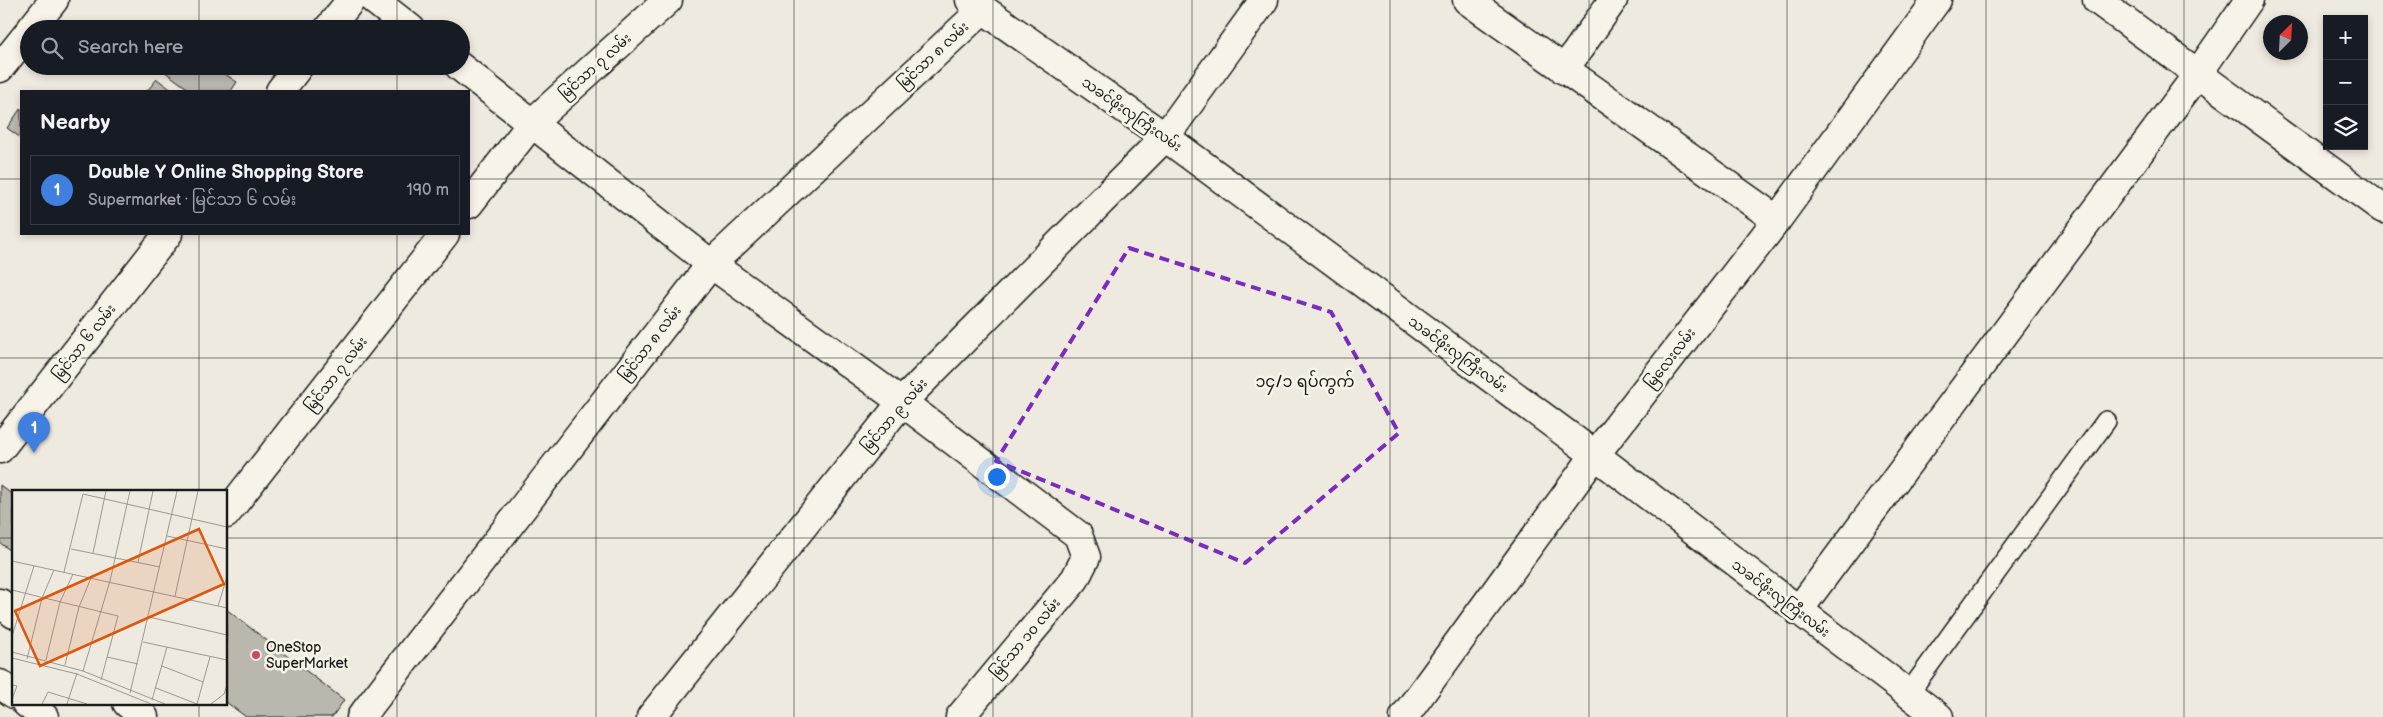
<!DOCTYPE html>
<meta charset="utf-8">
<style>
body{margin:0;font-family:"Balsamiq Sans","Noto Sans Myanmar",sans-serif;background:#20242c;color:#f1f3f6}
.controls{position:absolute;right:15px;top:15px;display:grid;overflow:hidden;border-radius:0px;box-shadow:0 2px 8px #0003}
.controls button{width:45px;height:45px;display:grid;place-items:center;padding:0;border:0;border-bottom:1px solid #363941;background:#171b24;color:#f1f3f6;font:25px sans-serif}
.compass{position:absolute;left:2263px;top:15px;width:45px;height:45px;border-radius:50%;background:#171b24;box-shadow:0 2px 8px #0003;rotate:24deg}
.you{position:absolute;left:996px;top:476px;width:18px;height:18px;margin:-12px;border:4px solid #fff;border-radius:50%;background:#1a73e8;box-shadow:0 0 0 8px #1a73e833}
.badge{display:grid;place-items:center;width:32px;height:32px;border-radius:50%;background:#0b8043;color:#fff;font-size:16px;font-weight:700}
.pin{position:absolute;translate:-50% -41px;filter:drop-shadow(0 1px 2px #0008)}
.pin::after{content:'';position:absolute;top:26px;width:18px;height:15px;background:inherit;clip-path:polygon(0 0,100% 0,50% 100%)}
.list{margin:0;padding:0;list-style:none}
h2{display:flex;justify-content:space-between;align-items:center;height:65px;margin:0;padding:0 20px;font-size:21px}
h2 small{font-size:16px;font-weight:400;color:#9ea1a6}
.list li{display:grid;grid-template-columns:32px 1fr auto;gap:15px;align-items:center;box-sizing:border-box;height:70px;margin:0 10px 10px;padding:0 10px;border:1px solid #363941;border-radius:0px}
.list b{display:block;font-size:19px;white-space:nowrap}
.list p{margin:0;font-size:16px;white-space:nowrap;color:#9ea1a6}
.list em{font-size:16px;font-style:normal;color:#9ea1a6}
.icon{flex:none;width:28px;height:28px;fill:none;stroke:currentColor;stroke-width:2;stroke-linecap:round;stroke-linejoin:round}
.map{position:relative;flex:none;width:2383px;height:717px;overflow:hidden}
.search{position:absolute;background:#171b24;box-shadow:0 2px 8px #0003;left:20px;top:20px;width:450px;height:55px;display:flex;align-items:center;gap:12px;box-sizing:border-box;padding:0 18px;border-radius:28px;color:#9ea1a6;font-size:19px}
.panel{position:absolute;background:#171b24;box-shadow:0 2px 8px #0003;left:20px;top:90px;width:450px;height:145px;border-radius:0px}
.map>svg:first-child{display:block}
.building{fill:#bab7af;stroke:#1c1c1c}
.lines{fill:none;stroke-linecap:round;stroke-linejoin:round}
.service-casing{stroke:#1c1c1c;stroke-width:22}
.minor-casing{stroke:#1c1c1c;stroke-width:31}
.primary-casing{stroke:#1c1c1c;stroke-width:31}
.service{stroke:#f7f3e8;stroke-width:19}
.minor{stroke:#f7f3e8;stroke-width:28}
.primary{stroke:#f7f3e8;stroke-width:28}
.marked{fill:none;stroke:#7b2cbf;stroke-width:4;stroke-dasharray:10 6;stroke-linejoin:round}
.grid{fill:none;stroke:#1c1c1c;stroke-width:1;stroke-opacity:0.55}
.poi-dot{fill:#d1495b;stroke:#f7f3e8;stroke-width:2}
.labels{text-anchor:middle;stroke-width:5;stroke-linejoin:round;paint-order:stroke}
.street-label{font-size:14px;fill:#1c1c1c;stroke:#f7f3e8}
.poi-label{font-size:14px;fill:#1c1c1c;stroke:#f7f3e8;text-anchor:start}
.quarter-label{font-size:16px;fill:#1c1c1c;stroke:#f7f3e8}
.inset-road{fill:none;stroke:#9a9892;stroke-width:1}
.view{fill:#de560d;fill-opacity:0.15;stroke:#de560d;stroke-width:2.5}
.inset-edge{fill:none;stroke:#1c1c1c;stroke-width:2.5}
</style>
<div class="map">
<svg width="2383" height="717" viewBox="0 0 2383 717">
<rect width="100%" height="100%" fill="#eeeae0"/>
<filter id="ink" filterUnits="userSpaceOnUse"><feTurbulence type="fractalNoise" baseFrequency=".02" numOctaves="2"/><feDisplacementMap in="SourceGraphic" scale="10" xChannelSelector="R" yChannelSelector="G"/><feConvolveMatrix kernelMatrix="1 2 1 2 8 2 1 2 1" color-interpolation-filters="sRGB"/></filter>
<g filter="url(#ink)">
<path class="building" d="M157 66H213L237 82 231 91H191Z
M157 79 173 91H147Z
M21 108V138L7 128Z
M0 485 14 496V553L0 543Z
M226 609 344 700 332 717H246L226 702Z"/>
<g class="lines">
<defs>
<path id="service" d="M1908 694 2106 421"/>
<path id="minor" d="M374 0 411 29
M970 0 1165 137 1595 455 1939 717
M1467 0 1777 220
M2097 0 2383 209
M31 29 54 0
M328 29 351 0
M459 66 711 264 902 402 1078 535 1086 557 1075 579 960 717
M0 68 29 32
M1564 70 1613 0
M280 91 299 66
M469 204 532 123 668 0
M0 449 168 234
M226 514 445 234
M1798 611 2197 75 2249 0
M361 717 711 264 983 9
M651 717 902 402 1165 137 1264 0
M1404 717 1595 455 1777 220 1937 0"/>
<path id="primary" d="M0 603 14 614
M0 684 14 694
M26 703 44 717
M127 703 144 717"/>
</defs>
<use href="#service" class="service-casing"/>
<use href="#minor" class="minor-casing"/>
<use href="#primary" class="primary-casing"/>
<use href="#service" class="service"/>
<use href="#minor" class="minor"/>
<use href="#primary" class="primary"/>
</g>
</g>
<path class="marked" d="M1129 248 1331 312 1399 433 1245 563 996 461Z"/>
<path class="grid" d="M199 0V29M397 0V29M596 0V717M794 0V717M993 0V717M1192 0V717M1390 0V717M1589 0V717M1787 0V717M1986 0V717M2184 0V717M199 66V91M397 66V91M0 179H21M469 179H2383M199 234V491M397 234V717M0 358H2383M0 538H14M226 538H2383M199 703V717"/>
<circle class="poi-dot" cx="256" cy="655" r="5"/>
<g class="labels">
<g class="street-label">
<text transform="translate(933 55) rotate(-43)" y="5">မြင်သာ ၈ လမ်း</text>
<text transform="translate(595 66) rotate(-42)" y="5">မြင်သာ ၇ လမ်း</text>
<text transform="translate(1132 114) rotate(35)" y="5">သခင်ဖိုးလှကြီးလမ်း</text>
<text transform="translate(84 342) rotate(-52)" y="5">မြင်သာ ၆ လမ်း</text>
<text transform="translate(650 343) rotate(-52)" y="5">မြင်သာ ၈ လမ်း</text>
<text transform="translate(1458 354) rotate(36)" y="5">သခင်ဖိုးလှကြီးလမ်း</text>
<text transform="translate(1670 358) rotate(-52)" y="5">မြလေးလမ်း</text>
<text transform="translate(336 374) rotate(-52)" y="5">မြင်သာ ၇ လမ်း</text>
<text transform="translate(894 415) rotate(-49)" y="5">မြင်သာ ၉ လမ်း</text>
<text transform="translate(1781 598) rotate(37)" y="5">သခင်ဖိုးလှကြီးလမ်း</text>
<text transform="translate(1025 638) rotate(-50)" y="5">မြင်သာ ၁၀ လမ်း</text>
</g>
<g class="poi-label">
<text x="266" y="652">OneStop<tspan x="266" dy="16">SuperMarket</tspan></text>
</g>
<g class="quarter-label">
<text x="1305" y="387">၁၄/၁ ရပ်ကွက်</text>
</g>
</g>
<g transform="translate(12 490)">
<rect width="215" height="215" fill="#eeeae0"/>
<path class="inset-road" d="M155 46 215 59M59 59 148 77M81 63 94 1M0 71 215 118M126 72 141 1M52 82 71 4 215 37M0 100 106 126 89 190M163 106 186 1M206 116 215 87M137 127 215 145M0 146 22 76M131 152 215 170M0 162 71 181 153 214M95 167 126 174M0 168 65 184 139 214M15 169 30 108 42 80M34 170 48 112 61 84M53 175 67 117 79 88M150 176 191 192M71 181 98 91 118 1M0 195 5 196 0 209M144 198 185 214M118 203 165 1M140 210 155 157M30 214 36 202 75 214M55 214 65 183M185 214 198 167M199 214 212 204 215 195"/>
<path class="view" d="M187 39 212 94 28 176 3 121Z"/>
<rect width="215" height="215" class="inset-edge"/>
</g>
</svg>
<div class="controls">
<button>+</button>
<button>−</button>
<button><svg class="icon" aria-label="layers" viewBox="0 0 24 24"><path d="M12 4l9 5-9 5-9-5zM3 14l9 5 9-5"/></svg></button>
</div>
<svg class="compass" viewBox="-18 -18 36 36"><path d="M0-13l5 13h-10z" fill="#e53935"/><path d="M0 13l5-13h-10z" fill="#9ea1a6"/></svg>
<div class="you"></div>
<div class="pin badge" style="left:34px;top:453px;background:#3f7fe0">1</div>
<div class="search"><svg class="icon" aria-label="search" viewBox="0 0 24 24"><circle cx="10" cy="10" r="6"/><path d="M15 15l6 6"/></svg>Search here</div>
<section class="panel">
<h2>Nearby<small></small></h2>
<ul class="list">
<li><span class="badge" style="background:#3f7fe0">1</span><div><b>Double Y Online Shopping Store</b><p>Supermarket · မြင်သာ ၆ လမ်း</p></div><em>190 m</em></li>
</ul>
</section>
</div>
